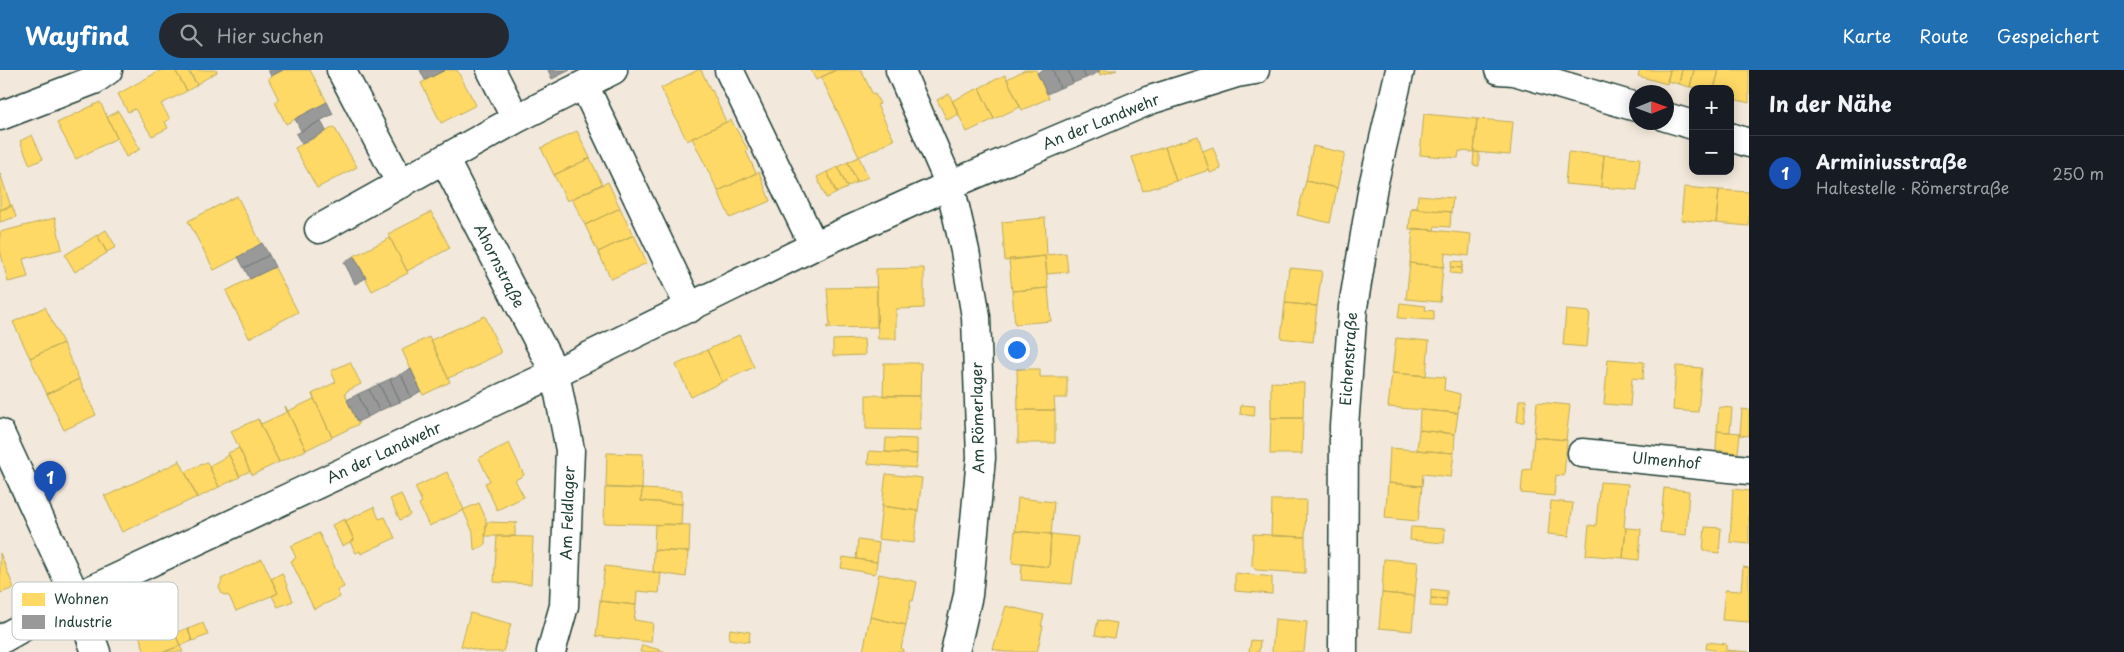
<!DOCTYPE html>
<html lang="de">
<meta charset="utf-8">
<style>
body{margin:0;font-family:"Playpen Sans",sans-serif;background:#242831;color:#f1f3f6}
.controls{position:absolute;right:15px;top:15px;display:grid;overflow:hidden;border-radius:10px;box-shadow:0 2px 12px #0003}
.controls button{width:45px;height:45px;display:grid;place-items:center;padding:0;border:0;border-bottom:1px solid #363941;background:#171b24;color:#f1f3f6;font:25px sans-serif}
.compass{position:absolute;left:1629px;top:15px;width:45px;height:45px;border-radius:50%;background:#171b24;box-shadow:0 2px 12px #0003;rotate:89deg}
.you{position:absolute;left:1016px;top:279px;width:18px;height:18px;margin:-12px;border:4px solid #fff;border-radius:50%;background:#1a73e8;box-shadow:0 0 0 8px #1a73e833}
.badge{display:grid;place-items:center;width:32px;height:32px;border-radius:50%;background:#1f6fb2;color:#fff;font-size:16px;font-weight:700}
.pin{position:absolute;translate:-50% -41px;filter:drop-shadow(0 1px 2px #0008)}
.pin::after{content:'';position:absolute;top:26px;width:18px;height:15px;background:inherit;clip-path:polygon(0 0,100% 0,50% 100%)}
.list{margin:0;padding:0;list-style:none}
h2{display:flex;justify-content:space-between;align-items:center;height:65px;margin:0;padding:0 20px;font-size:21px}
h2 small{font-size:16px;font-weight:400;color:#9ea1a6}
.list li{display:grid;grid-template-columns:32px 1fr auto;gap:15px;align-items:center;box-sizing:border-box;height:75px;padding:0 20px;border-top:1px solid #363941}
.list b{display:block;font-size:19px;white-space:nowrap}
.list p{margin:0;font-size:16px;white-space:nowrap;color:#9ea1a6}
.list em{font-size:16px;font-style:normal;color:#9ea1a6}
.icon{flex:none;width:28px;height:28px;fill:none;stroke:currentColor;stroke-width:2;stroke-linecap:round;stroke-linejoin:round}
.map{position:relative;flex:none;width:1749px;height:582px;overflow:hidden}
header{display:flex;align-items:center;gap:30px;box-sizing:border-box;height:70px;padding:0 25px;background:#1f6fb2;color:#fff}
header strong{font-size:24px}
nav{display:flex;gap:28px;margin-inline-start:auto;font-size:18px}
.search{width:350px;height:45px;background:#242831;display:flex;align-items:center;gap:12px;box-sizing:border-box;padding:0 18px;border-radius:28px;color:#9ea1a6;font-size:19px}
main{display:flex}
aside{flex:1;background:#171b24}
.map>svg:first-child{display:block}
.homes{fill:#ffd966;stroke:#bcaa57}
.industry{fill:#999;stroke:#747d7b}
.lines{fill:none;stroke-linecap:round;stroke-linejoin:round}
.minor-casing{stroke:#1f3d34;stroke-width:31}
.minor{stroke:#fff;stroke-width:28}
.labels{text-anchor:middle;stroke-width:5;stroke-linejoin:round;paint-order:stroke}
.street-label{font-size:15px;fill:#1f3d34;stroke:#fff}
.key{fill:#fff;stroke:#bcc5c2;stroke-width:1}
.key-label{font-size:14px;fill:#1f3d34}
</style>
<header>
<strong>Wayfind</strong>
<div class="search"><svg class="icon" aria-label="search" viewBox="0 0 24 24"><circle cx="10" cy="10" r="6"/><path d="M15 15l6 6"/></svg>Hier suchen</div>
<nav><a>Karte</a><a>Route</a><a>Gespeichert</a></nav>
</header>
<main>
<div class="map">
<svg width="1749" height="582" viewBox="0 0 1749 582">
<rect width="100%" height="100%" fill="#f2e8db"/>
<filter id="ink" filterUnits="userSpaceOnUse"><feTurbulence type="fractalNoise" baseFrequency=".02" numOctaves="2"/><feDisplacementMap in="SourceGraphic" scale="10" xChannelSelector="R" yChannelSelector="G"/><feConvolveMatrix kernelMatrix="1 2 1 2 8 2 1 2 1" color-interpolation-filters="sRGB"/></filter>
<g filter="url(#ink)">
<path class="homes" d="M161 0H175L187 21 161 34 170 49 165 52 168 58 152 66 135 39 128 42 118 24Z
M179 0H187L197 15 187 21 176 2Z
M189 0H216L217 2 197 14Z
M283 0H310L327 32 286 54 275 32 279 30 268 8Z
M445 0H457L476 35 441 53 421 13Z
M698 0H701L711 21 712 20 726 52 687 71 661 18Z
M811 0H836L816 10Z
M836 0H861L873 25 875 24 880 34 877 35 894 70 859 87 821 7Z
M1025 0H1036L1049 28 1022 40 1007 9Z
M1099 0H1117L1100 5Z
M1640 0H1670L1667 14 1638 6Z
M1670 0H1682L1679 14 1667 11Z
M1682 0H1694L1690 17 1679 14Z
M1694 0H1719L1714 19 1690 17Z
M1719 0H1749V33L1730 28V19H1714Z
M1005 5 1020 37 994 49 979 18Z
M979 18 994 49 967 62 952 31Z
M949 24 959 44 947 50 937 30Z
M100 32 117 68 76 89 57 53Z
M118 41 140 79 126 87 107 47Z
M1424 44 1477 49 1474 82 1459 81 1458 88 1420 85Z
M1477 49 1513 52 1510 85 1474 82Z
M731 50 748 80 746 81 756 103 718 121 692 68Z
M334 57 357 97 317 118 295 78Z
M577 61 590 88 554 105 541 78Z
M32 65 43 89 30 95 20 71Z
M1198 66 1209 100 1176 111 1165 77Z
M1313 76 1345 83 1337 118 1306 111Z
M1165 77 1176 111 1143 121 1132 87Z
M1213 77 1221 99 1210 103 1203 81Z
M1474 82H1479V96L1473 95Z
M1568 82 1604 85 1601 117 1565 114Z
M1604 85 1640 88 1637 120 1601 117Z
M859 87 868 107 857 112 848 92Z
M590 88 602 114 567 131 554 105Z
M848 92 857 112 847 117 838 97Z
M838 97 847 118 836 123 827 102Z
M759 102 770 131 730 148 718 121Z
M827 102 837 123 826 128 817 107Z
M0 103 11 137 0 140Z
M1306 111 1337 118 1330 153 1297 145Z
M608 112 620 138 585 155 572 129Z
M1684 117 1719 120 1716 153 1681 150Z
M1719 120 1749 122V156L1716 153Z
M1418 125 1453 128 1451 142 1411 138H1417Z
M237 126 262 175 214 200 188 151Z
M11 135H12L16 147 0 152V140Z
M620 138 633 165 598 182 585 155Z
M1411 138 1451 142 1450 157 1435 156 1434 160 1409 159Z
M431 142 450 178 407 201 388 164Z
M55 148 62 179 23 189 28 207 8 212 0 180V162Z
M1045 148 1047 185 1066 183 1068 202 1047 204 1045 186 1005 191 1002 152Z
M1413 158 1471 164 1469 186 1445 183 1444 197 1410 193Z
M106 160 116 177 107 182 97 165Z
M97 165 107 183 75 202 65 185Z
M634 165 647 193 611 209 598 182Z
M390 168 408 203 372 221 354 186Z
M1045 186 1048 218 1012 221 1009 189Z
M1452 191 1463 192 1462 198 1451 197Z
M1410 193 1443 197 1440 232 1406 229Z
M274 196 298 242 249 268 226 221Z
M1451 197 1462 198 1461 204 1450 203Z
M924 198V238L896 239V269H878L876 199Z
M1289 198 1322 201 1317 236 1285 233Z
M877 217V257L827 258V256H830L827 218Z
M1048 218 1051 251 1015 254 1012 221Z
M1285 233 1317 236 1313 272 1281 268Z
M1400 233 1426 236 1425 240 1434 241V250L1398 248Z
M45 237 63 273 30 288 13 252Z
M1566 240 1590 242 1587 277 1563 275Z
M485 246 501 283 479 294 480 295 448 308 431 270Z
M739 265 754 297 722 312 707 280Z
M429 267 450 312 423 325 402 280Z
M1396 268 1429 271 1426 306 1392 303Z
M864 269 865 285 833 286V270Z
M63 273 79 309 47 324 30 288Z
M707 280 722 312 691 327 676 295Z
M1608 289 1644 292 1643 309 1632 308 1630 336 1604 334Z
M350 292 361 314 347 321 345 324 359 354 332 367 312 324 336 312 331 301Z
M884 293H921L920 326H883Z
M1676 296 1702 298 1698 342 1673 340Z
M1017 299H1040V307H1067V328H1054L1055 340H1018Z
M1392 303 1445 307 1444 320 1460 324 1458 343 1388 337Z
M79 309 96 345 64 360 47 324Z
M1271 312 1304 313 1303 348H1271Z
M312 324 332 367 306 380 285 336 288 341 314 329Z
M866 325 920 326V360L866 359Z
M1519 330H1526L1524 352H1517Z
M1537 332 1570 335 1566 370 1534 367Z
M1241 335 1255 336 1254 346 1240 344Z
M285 336 306 380 279 392 258 349 261 354 287 342Z
M1719 337 1732 338 1730 362 1717 361Z
M1742 339 1749 340V366L1740 365Z
M1018 340H1055V373H1018Z
M1422 340 1458 343 1455 364 1419 360 1420 341Z
M1271 348H1303L1302 384H1270Z
M258 349 279 392 252 405 231 361Z
M1419 360 1455 364 1454 383 1417 380Z
M1717 361 1740 363 1738 383 1716 380Z
M1534 367 1567 370 1564 406 1556 405 1554 426 1521 423 1523 400 1531 399Z
M886 368 917 369V384L885 382Z
M509 373 524 405 515 410 524 427 497 440 485 413 490 411 479 388Z
M239 378 250 401 239 406 228 383Z
M1390 378 1454 383 1451 407 1423 404 1422 416 1388 413Z
M869 381 917 384 916 398 868 394Z
M607 383 643 384 642 419 606 417Z
M229 385 240 407 219 417 209 396Z
M179 389 197 427 122 462 104 425 106 426 125 417 124 416 125 417 159 401V399L160 401 178 392Z
M207 392 219 417 197 428 185 402Z
M447 402 464 440 429 456 419 434 422 432 415 417Z
M886 404 922 408 918 441 882 436Z
M1600 412 1628 414 1624 457 1626 458 1623 488 1586 485 1589 455 1596 456Z
M1388 413 1422 416 1418 451 1385 448Z
M605 418 642 419 641 431 682 434 681 455 604 453Z
M1664 418 1689 421 1686 465 1660 462Z
M642 419 682 421V434L641 431Z
M1733 419 1749 421V474L1730 472Z
M401 424 410 445 400 450 390 429Z
M1018 428 1054 432 1051 464 1015 461Z
M1272 430H1306L1305 467 1271 466Z
M1551 431 1573 433 1569 466 1548 464Z
M479 433 486 449 485 475 474 480 473 462 463 440Z
M882 436 918 441 914 473 878 469Z
M374 437 379 449 385 447 395 468 361 484 360 481 356 483 350 472 354 470 345 451Z
M345 449 354 470 342 476 332 455Z
M487 452 518 453 515 454V466H485Z
M667 454 690 455 689 482 654 480 655 455Z
M1411 457 1445 459 1444 473 1410 470Z
M1705 457 1721 458 1719 483 1703 481Z
M1626 458 1641 459 1639 490 1623 488Z
M1015 461 1051 464 1049 497 1012 493Z
M319 463 344 517 337 520 340 527 314 539 291 491 296 488 291 476Z
M1051 464 1078 467 1072 514 1021 510 1022 494 1049 497Z
M1253 464 1305 467V503L1256 500 1252 496Z
M497 466 533 467 531 514 494 512Z
M858 470 879 473 877 492 856 489Z
M654 480 688 482 686 507 653 502Z
M0 483 14 518 0 523Z
M843 487 877 492 875 504 841 498Z
M262 489 278 523 236 541 229 526 222 524 219 517 222 511 221 509Z
M1384 489 1418 492 1415 526 1382 523Z
M605 496 661 503 659 523 637 521 636 535 600 531Z
M1743 497 1749 498V552L1722 550 1725 520 1741 521Z
M282 503 293 531 278 537 272 526 278 523 271 509Z
M1235 503 1272 507V524L1235 521Z
M879 504 917 512 913 531 911 530 906 555 870 547Z
M1431 519 1447 521V529L1431 528Z
M1382 523 1415 526 1412 561 1379 558Z
M1431 528 1447 529 1446 537 1430 536Z
M600 531 636 535 634 550 653 553 651 572 596 566Z
M1006 536 1044 545 1041 556H1043L1037 582H1004L993 579Z
M155 540 157 546 167 542 180 576 164 582H145L135 554 150 548 148 543Z
M470 543 511 554 503 582H485L461 576Z
M870 547 906 555 901 579H903V582H863Z
M1275 549 1307 552 1304 582H1272Z
M1098 550 1117 553 1114 568 1095 565Z
M203 553 208 565 192 571 188 559Z
M188 558 192 571 180 576 175 563Z
M730 559 750 562 749 572 729 569Z
M1251 570 1260 571 1259 582H1249Z
M1707 572 1726 574V580L1749 582H1715V580L1706 579Z
M642 575 664 581V582H640Z
M180 576 183 582H164Z"/>
<path class="industry" d="M268 0H283L271 6Z
M420 0H445L425 10Z
M548 0H570L552 9Z
M1043 0H1053L1060 18 1047 24 1037 3Z
M1053 0H1068L1073 13 1060 18Z
M1068 0H1082L1086 8 1073 13Z
M1082 0H1099V2L1086 8Z
M327 32 333 44 301 61 295 49Z
M321 51 326 61 302 74 296 64Z
M262 173 269 185 244 198 238 187Z
M269 185 275 197 250 209 244 198Z
M354 186 366 208 355 214 344 192Z
M411 299 421 321 411 327 401 304Z
M401 304 411 327 400 332 390 309Z
M390 309 400 332 390 336 379 314Z
M379 314 390 336 379 341 369 319Z
M369 319 379 341 368 347 358 324Z
M358 324 368 347 357 352 347 330Z"/>
<g class="lines">
<defs>
<path id="minor" d="M341 0 401 114
M491 0 516 49
M729 0 814 176
M900 0 950 115 965 181 976 247 981 388 968 525 955 582
M1499 0 1514 1 1636 37
M584 15 690 238
M0 46 94 10 108 0
M1666 47 1693 55
M1730 67 1749 73
M444 89 555 303 570 380 564 536 551 582
M319 159 516 49 613 0
M0 363 76 527 96 582
M1582 383 1749 400
M0 570 76 527 555 303 814 176 950 115 1150 30 1237 3 1255 0
M1343 582 1344 356 1353 237 1373 116 1400 0"/>
</defs>
<use href="#minor" class="minor-casing"/>
<use href="#minor" class="minor"/>
</g>
</g>
<g class="labels">
<g class="street-label">
<text transform="translate(1101 52) rotate(-22)" y="5">An der Landwehr</text>
<text transform="translate(499 196) rotate(63)" y="5">Ahornstraße</text>
<text transform="translate(1349 289) rotate(-86)" y="5">Eichenstraße</text>
<text transform="translate(978 348) rotate(-91)" y="5">Am Römerlager</text>
<text transform="translate(384 383) rotate(-25)" y="5">An der Landwehr</text>
<text transform="translate(1666 391) rotate(5)" y="5">Ulmenhof</text>
<text transform="translate(568 443) rotate(-88)" y="5">Am Feldlager</text>
</g>
</g>
<rect x="12" y="512" width="166" height="58" rx="8" class="key"/>
<rect x="22" y="523" width="23" height="13" fill="#ffd966"/>
<rect x="22" y="545" width="23" height="14" fill="#999"/>
<g class="key-label">
<text x="54" y="534">Wohnen</text>
<text x="54" y="557">Industrie</text>
</g>
</svg>
<div class="controls">
<button>+</button>
<button>−</button>
</div>
<svg class="compass" viewBox="-18 -18 36 36"><path d="M0-13l5 13h-10z" fill="#e53935"/><path d="M0 13l5-13h-10z" fill="#9ea1a6"/></svg>
<div class="you"></div>
<div class="pin badge" style="left:50px;top:432px;background:#1a4fb4">1</div>
</div>
<aside>
<h2>In der Nähe<small></small></h2>
<ul class="list">
<li><span class="badge" style="background:#1a4fb4">1</span><div><b>Arminiusstraße</b><p>Haltestelle · Römerstraße</p></div><em>250 m</em></li>
</ul>
</aside>
</main>
